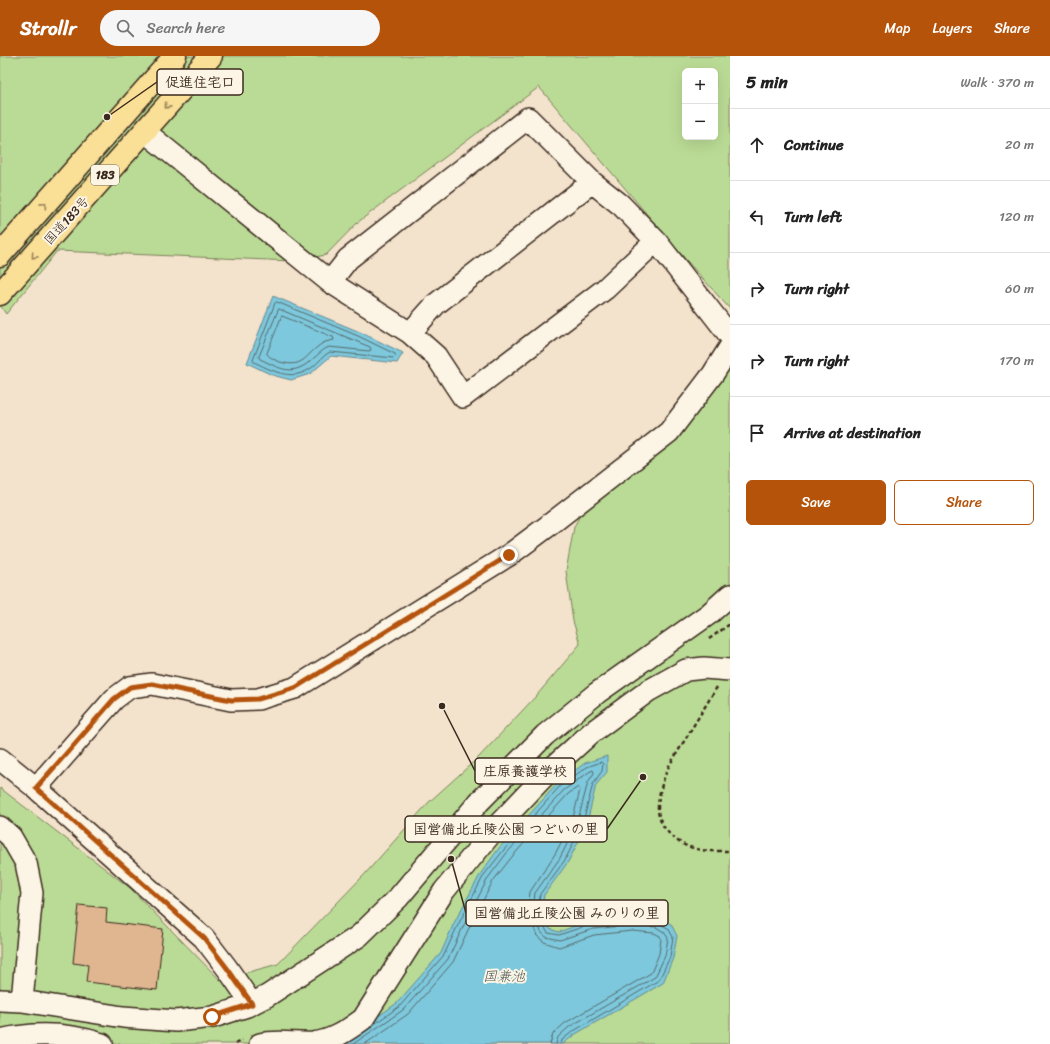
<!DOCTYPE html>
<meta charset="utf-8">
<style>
body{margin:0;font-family:Sriracha,"Klee One",sans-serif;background:#f6f6f6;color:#222}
.controls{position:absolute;right:12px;top:12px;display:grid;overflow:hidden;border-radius:6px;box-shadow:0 4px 16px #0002}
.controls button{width:36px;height:36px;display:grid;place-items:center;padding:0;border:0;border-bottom:1px solid #e0e0e0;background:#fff;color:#222;font:20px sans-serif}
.stop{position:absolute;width:12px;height:12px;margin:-9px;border:3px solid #b45309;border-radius:50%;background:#fff}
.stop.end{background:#b45309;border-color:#fff;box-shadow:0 1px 4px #0008}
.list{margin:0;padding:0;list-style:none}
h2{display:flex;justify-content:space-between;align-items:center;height:52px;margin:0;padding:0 16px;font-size:17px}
h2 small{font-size:13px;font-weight:400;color:#767676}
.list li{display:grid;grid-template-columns:26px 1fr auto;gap:12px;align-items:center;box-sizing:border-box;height:72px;padding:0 16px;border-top:1px solid #e0e0e0}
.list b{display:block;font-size:15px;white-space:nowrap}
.list em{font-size:13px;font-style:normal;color:#767676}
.actions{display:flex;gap:8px;padding:12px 16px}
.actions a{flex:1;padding:9px 0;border:1px solid #b45309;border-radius:6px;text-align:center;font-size:14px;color:#b45309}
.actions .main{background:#b45309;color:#fff}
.icon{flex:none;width:22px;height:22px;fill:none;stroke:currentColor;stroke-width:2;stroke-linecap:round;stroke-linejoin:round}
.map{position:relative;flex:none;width:730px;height:988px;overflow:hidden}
header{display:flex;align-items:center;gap:24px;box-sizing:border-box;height:56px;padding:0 20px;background:#b45309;color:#fff}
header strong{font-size:19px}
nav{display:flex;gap:22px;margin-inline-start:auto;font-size:14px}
.search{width:280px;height:36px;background:#f6f6f6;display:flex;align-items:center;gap:10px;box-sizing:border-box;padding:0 14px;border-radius:22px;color:#767676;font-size:15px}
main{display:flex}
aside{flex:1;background:#fff}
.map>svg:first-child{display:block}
.green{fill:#badb95;stroke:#7a825a;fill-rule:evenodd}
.water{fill:#7dc8dd;stroke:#638991}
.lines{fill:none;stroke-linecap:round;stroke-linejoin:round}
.shore{stroke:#55696a;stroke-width:1}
.building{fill:#dfb690;stroke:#3b2a1e}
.minor-casing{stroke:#3b2a1e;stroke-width:24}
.highway-casing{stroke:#3b2a1e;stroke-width:25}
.path{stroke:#3b2a1e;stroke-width:2.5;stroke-dasharray:4 3;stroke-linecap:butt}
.minor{stroke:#fcf5e5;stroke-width:21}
.highway{stroke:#fadf96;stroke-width:22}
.oneway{stroke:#9a845a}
.route{stroke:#b45309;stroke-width:5}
.labels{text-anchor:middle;stroke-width:4;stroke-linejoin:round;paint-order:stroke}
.shield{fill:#fcf5e5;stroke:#75675a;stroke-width:1}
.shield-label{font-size:12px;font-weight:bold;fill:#3b2a1e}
.street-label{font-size:13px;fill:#3b2a1e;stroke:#fcf5e5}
.water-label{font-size:14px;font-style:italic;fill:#4f5957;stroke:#fcf5e5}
.leader{fill:none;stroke:#3b2a1e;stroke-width:1.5}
.callout-dot{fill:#3b2a1e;stroke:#fcf5e5;stroke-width:1.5}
.callout{fill:#fcf5e5;stroke:#3b2a1e;stroke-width:1.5}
.callout-label{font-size:14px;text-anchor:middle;font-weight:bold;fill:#3b2a1e}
</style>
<header>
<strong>Strollr</strong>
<div class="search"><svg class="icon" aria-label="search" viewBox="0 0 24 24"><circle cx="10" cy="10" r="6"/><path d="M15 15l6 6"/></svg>Search here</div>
<nav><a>Map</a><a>Layers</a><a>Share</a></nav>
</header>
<main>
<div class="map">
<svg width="730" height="988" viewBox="0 0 730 988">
<rect width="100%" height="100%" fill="#f3e2cc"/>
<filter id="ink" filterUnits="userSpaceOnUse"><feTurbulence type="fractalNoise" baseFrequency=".025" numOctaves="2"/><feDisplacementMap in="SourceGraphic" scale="8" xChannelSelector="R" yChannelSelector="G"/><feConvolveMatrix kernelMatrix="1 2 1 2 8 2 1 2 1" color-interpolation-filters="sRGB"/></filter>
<g filter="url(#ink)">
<path class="green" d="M0 0H730V253L679 196 539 31 358 166 326 199 292 205 57 195 6 258 0 249ZM685 15H715V81H685Z
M730 281V988H0V732L130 832 220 924 278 908 365 818 429 746 479 701 537 639 580 588 573 565 566 515 574 471 587 445 696 342Z"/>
<path class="water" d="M273 240 360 276 403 297 397 307 331 300 310 318 291 324 272 319 247 307Z
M607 700V716L596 729 586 771 568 806 544 839 542 853 550 873 559 876 591 864 633 860 658 862 671 868 677 880 673 902 663 927 574 979 563 988H331L353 978 397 947 441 897 454 867 481 817 499 792 558 727 585 707Z"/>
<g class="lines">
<path class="shore" d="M277 246 358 280 395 298 396 300 394 302 330 296C322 300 316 310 308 314 290 325 271 314 254 306L253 304 275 247Z
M279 253 370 291 371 294 369 295 329 291C323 293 319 298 314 302 293 321 283 314 260 303L259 301Z
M282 260 333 281 334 284C331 285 327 285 323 287 305 298 305 313 280 306 275 304 270 302 267 298Z
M373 969 400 950 444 899 458 869 484 819 503 795 560 730 587 711 601 706 603 708 602 715 593 728 582 770 565 804 540 838 538 854 546 874 548 877 559 879 591 868 633 864 657 867 668 872 673 881 670 901 659 924 572 976 562 984 561 988
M353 988 403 954 448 903 463 871 488 822 506 798 564 734 589 716 593 714 594 717 588 726 577 768 560 802 535 837 533 854 541 876 546 881 560 884 593 873 633 869 656 871 664 876 668 882 665 900 655 921 569 971 558 981 556 988
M365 988 408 958 453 906 468 874 493 825 511 802 539 770 568 738 578 731 580 734 572 766 555 798 530 836 528 855 537 880 544 886 559 891 594 879 632 875 654 877 660 880 661 883 659 898 651 917 565 967 553 978 550 988"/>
</g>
<path class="building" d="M79 849 107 852 106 866 163 873 157 934 86 926 88 909 73 907Z"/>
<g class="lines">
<defs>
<path id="minor" d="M144 75 330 226 410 277 436 300 463 341 605 233 656 185
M330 226 348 203 528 62 592 126 621 149 656 185 730 280
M410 277 436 248 592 126
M0 703 36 732 204 882 227 912 252 948
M36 732 114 643 130 631 152 628 231 644 258 643 295 632 509 499 548 470 669 376 713 318 730 291
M0 771 11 781 26 807 32 837 22 945
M0 944 22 945 123 961 176 965 213 961 247 950 267 940 359 880 398 842 479 746 545 679 597 637 709 558 730 539
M0 984C34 976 68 977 102 988
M260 988C278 984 295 988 313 987 332 985 348 974 363 963L444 835 498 769 549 715 591 677 648 635 686 614 704 612 730 614"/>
<path id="highway" d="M0 199 175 0
M0 238 211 0"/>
</defs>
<use href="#minor" class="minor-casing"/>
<use href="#highway" class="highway-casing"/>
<path class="path" d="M709 583 730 568
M717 631 669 710C663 723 654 749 660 763 665 777 680 789 693 792 705 796 718 795 730 795
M235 988 242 984"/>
<use href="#minor" class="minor"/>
<use href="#highway" class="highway"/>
</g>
<defs><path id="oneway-chevron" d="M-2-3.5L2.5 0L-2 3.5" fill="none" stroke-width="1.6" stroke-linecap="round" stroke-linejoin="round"/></defs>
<g class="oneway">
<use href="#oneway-chevron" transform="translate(167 50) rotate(132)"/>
<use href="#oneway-chevron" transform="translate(44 149) rotate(-48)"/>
<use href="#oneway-chevron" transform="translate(34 200) rotate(132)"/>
</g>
</g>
<g class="lines" filter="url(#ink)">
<path class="route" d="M212 961 252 948 227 912 204 882 36 732 114 643 130 631 152 628 231 644 258 643 295 632 509 499"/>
</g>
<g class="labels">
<rect class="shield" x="91" y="109" width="28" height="20" rx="3"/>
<g class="shield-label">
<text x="105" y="123">183</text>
</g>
<g class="street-label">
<text transform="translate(66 164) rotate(-48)" y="5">国道183号</text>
</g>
<g class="water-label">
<text x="504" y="925">国兼池</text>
</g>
</g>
<path class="leader" d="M107 61L157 26M442 650L475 715M643 721L607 773M451 803L466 857"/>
<g class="callout-dot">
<circle cx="107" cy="61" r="4"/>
<circle cx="442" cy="650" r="4"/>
<circle cx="643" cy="721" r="4"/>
<circle cx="451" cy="803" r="4"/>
</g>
<g class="callout">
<rect x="157" y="13" width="86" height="26" rx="4"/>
<rect x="475" y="702" width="100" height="26" rx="4"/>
<rect x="405" y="760" width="202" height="26" rx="4"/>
<rect x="466" y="844" width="202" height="26" rx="4"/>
</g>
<g class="callout-label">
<text x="200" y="31">促進住宅口</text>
<text x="525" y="720">庄原養護学校</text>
<text x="506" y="778">国営備北丘陵公園 つどいの里</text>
<text x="567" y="862">国営備北丘陵公園 みのりの里</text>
</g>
</svg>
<div class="controls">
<button>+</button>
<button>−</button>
</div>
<div class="stop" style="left:212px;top:961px"></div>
<div class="stop end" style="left:509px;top:499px"></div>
</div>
<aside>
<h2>5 min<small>Walk · 370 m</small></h2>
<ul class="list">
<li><svg class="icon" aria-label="ahead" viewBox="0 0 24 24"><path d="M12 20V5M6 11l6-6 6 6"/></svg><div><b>Continue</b></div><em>20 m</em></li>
<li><svg class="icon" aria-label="left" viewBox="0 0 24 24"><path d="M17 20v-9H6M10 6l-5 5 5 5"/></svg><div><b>Turn left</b></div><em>120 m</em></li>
<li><svg class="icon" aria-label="right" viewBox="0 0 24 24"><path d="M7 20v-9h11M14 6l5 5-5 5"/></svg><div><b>Turn right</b></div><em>60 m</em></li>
<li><svg class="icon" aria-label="right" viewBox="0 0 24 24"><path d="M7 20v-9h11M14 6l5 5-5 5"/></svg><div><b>Turn right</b></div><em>170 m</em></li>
<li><svg class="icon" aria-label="arrive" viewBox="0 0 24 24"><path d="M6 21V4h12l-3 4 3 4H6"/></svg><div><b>Arrive at destination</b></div></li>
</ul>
<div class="actions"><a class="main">Save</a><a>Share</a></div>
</aside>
</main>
